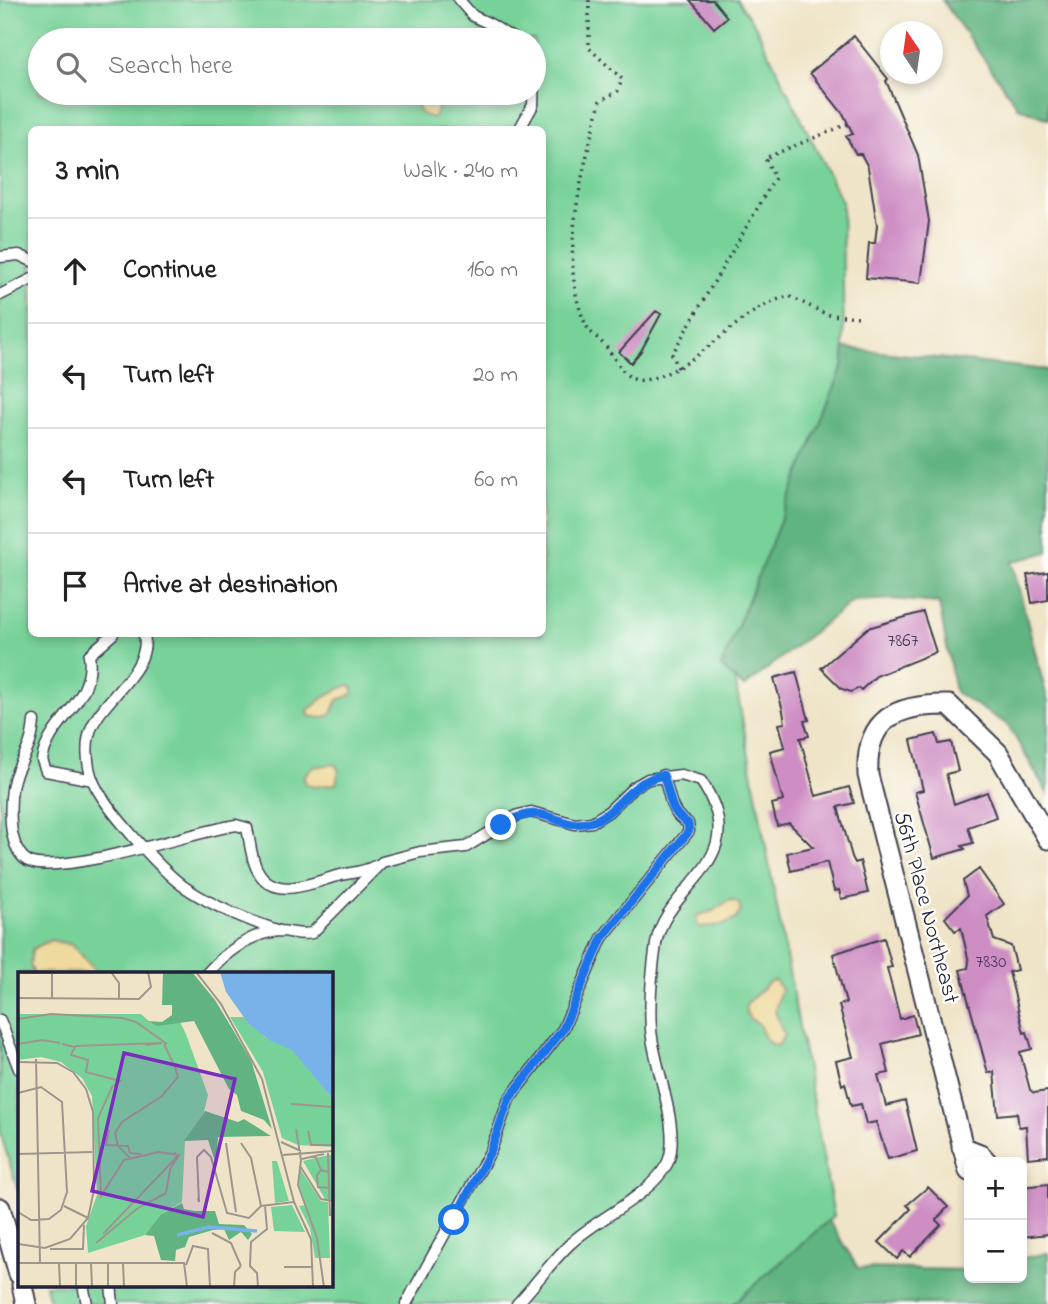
<!DOCTYPE html>
<meta charset="utf-8">
<style>
body{margin:0;font-family:"Indie Flower",sans-serif;background:#f6f6f6;color:#222}
.controls{position:absolute;right:21px;bottom:21px;display:grid;overflow:hidden;border-radius:10px;box-shadow:0 4px 10px #0003}
.controls button{width:63px;height:63px;display:grid;place-items:center;padding:0;border:0;border-bottom:2px solid #e0e0e0;background:#fff;color:#222;font:35px sans-serif}
.compass{position:absolute;left:880px;top:21px;width:63px;height:63px;border-radius:50%;background:#fff;box-shadow:0 4px 10px #0003;rotate:347deg}
.stop{position:absolute;width:21px;height:21px;margin:-16px;border:5px solid #1a73e8;border-radius:50%;background:#fff}
.stop.end{background:#1a73e8;border-color:#fff;box-shadow:0 2px 7px #0008}
.list{margin:0;padding:0;list-style:none}
h2{display:flex;justify-content:space-between;align-items:center;height:91px;margin:0;padding:0 28px;font-size:30px}
h2 small{font-size:23px;font-weight:400;color:#767676}
.list li{display:grid;grid-template-columns:46px 1fr auto;gap:21px;align-items:center;box-sizing:border-box;height:105px;padding:0 28px;border-top:2px solid #e0e0e0}
.list b{display:block;font-size:26px;white-space:nowrap}
.list em{font-size:23px;font-style:normal;color:#767676}
.icon{flex:none;width:38px;height:38px;fill:none;stroke:currentColor;stroke-width:2;stroke-linecap:round;stroke-linejoin:round}
.map{position:relative;flex:none;width:1048px;height:1304px;overflow:hidden}
.search{position:absolute;background:#fff;box-shadow:0 4px 10px #0003;left:28px;top:28px;width:518px;height:77px;display:flex;align-items:center;gap:18px;box-sizing:border-box;padding:0 24px;border-radius:38px;color:#767676;font-size:26px}
.panel{position:absolute;background:#fff;box-shadow:0 4px 10px #0003;left:28px;top:126px;width:518px;height:511px;border-radius:10px}
.map>svg:first-child{display:block}
.green{fill:#77d299;stroke:#4c7a6a;stroke-width:2;fill-rule:evenodd}
.forest{fill:#61b481;stroke:#426b5e;stroke-width:2}
.sand{fill:#eeda9e;stroke:#887e6c;stroke-width:2}
.building{fill:#ce8ec4}
.lines{fill:none;stroke-linecap:round;stroke-linejoin:round}
.service-casing{stroke:#413f50;stroke-width:13}
.minor-casing{stroke:#413f50;stroke-width:23}
.path{stroke:#413f50;stroke-width:3.5;stroke-dasharray:2 5;stroke-linecap:butt}
.service{stroke:#fff;stroke-width:10}
.minor{stroke:#fff;stroke-width:19}
.route{stroke:#1a73e8;stroke-width:9}
.labels{text-anchor:middle;stroke-width:5;stroke-linejoin:round;paint-order:stroke}
.number-label{font-size:19px;fill:#4d3d5d}
.street-label{font-size:23px;fill:#22223b;stroke:#fdfcf7}
.inset-river{fill:none;stroke:#79b2e9;stroke-width:3.5}
.inset-road{fill:none;stroke:#9d968f;stroke-width:2}
.view{fill:#7b2cbf;fill-opacity:0.15;stroke:#7b2cbf;stroke-width:3.5}
.inset-edge{fill:none;stroke:#22223b;stroke-width:3.5}
</style>
<div class="map">
<svg width="1048" height="1304" viewBox="0 0 1048 1304">
<rect width="100%" height="100%" fill="#fdfcf7"/>
<filter id="ink" filterUnits="userSpaceOnUse"><feTurbulence type="fractalNoise" baseFrequency=".0143" numOctaves="2"/><feDisplacementMap in="SourceGraphic" scale="14" xChannelSelector="R" yChannelSelector="G"/><feConvolveMatrix kernelMatrix="1 2 1 2 8 2 1 2 1" color-interpolation-filters="sRGB"/></filter>
<filter id="wash" filterUnits="userSpaceOnUse"><feTurbulence type="fractalNoise" baseFrequency=".00686" numOctaves="4" result="noise"/><feDisplacementMap in="SourceGraphic" scale="28" xChannelSelector="R" yChannelSelector="G"/><feGaussianBlur stdDeviation="1.57" result="paint"/><feColorMatrix in="noise" values="0 0 0 0 0 0 0 0 0 0 0 0 0 0 0 0 0 1.4 0 .05"/><feComposite in="paint" operator="in"/></filter>
<g filter="url(#wash)">
<rect width="100%" height="100%" fill="#efe4c7"/>
<path class="green" d="M0 0H737L756 27 842 202 844 364 732 664 834 1216 733 1304H50L45 1285H331V973H19V1194L0 1132ZM40 40H534V93H40ZM32 130H542V634H32Z"/>
<path class="forest" d="M942 0H1048V119L1018 107Z
M844 348 1048 370V552L1012 562 1048 702V794L1008 725 955 692 939 603 892 599 853 601 744 687 721 667 844 364Z
M829 1220 858 1268 969 1270V1278H1022V1258L1048 1253V1304H733Z"/>
<path class="sand" d="M422 93H457L442 101 433 118 421 114 417 108Z
M349 685 353 688V694L338 700 331 715 321 718 309 716 308 710 330 693Z
M335 764 339 771 336 784 313 787 305 783 304 775 313 767Z
M729 900 738 902 741 910 736 919 723 925 698 927 696 916 713 911Z
M51 940 72 945 98 973H34L30 966 32 949Z
M775 980 781 989 775 1011 784 1035 779 1045C764 1046 764 1033 758 1023L750 1019C739 1003 751 1001 760 991 766 985 766 982 775 980Z"/>
<g id="blocks">
<path class="building" d="M690 0H713L727 17 714 28Z
M854 36 888 79 886 81 918 155 929 221 921 283 866 278 869 243H875L877 225 868 167 861 154H856L846 136 853 134 844 115 810 73Z
M656 311 661 314 641 351 631 363 619 352Z
M1048 572V600L1032 603 1027 575Z
M923 612 936 652 876 676 861 690 859 688 851 692 842 689 821 668 868 628Z
M796 672 809 720 804 721 809 736 800 738 815 793 816 796 849 787 854 803 838 807 852 857 855 863 860 861 868 893 841 899 839 890 834 891 827 862 791 871 787 853 813 847 789 823 777 826 772 804 783 801 770 751 785 747 779 724 785 723 783 711 774 678Z
M936 734 939 744 951 742 958 771 946 774 954 804 987 792 996 817 968 827 973 843 962 846 965 849 934 858 915 792 923 790 911 740Z
M979 869 1004 904 987 916 994 940 1011 946 1014 957 1017 970 1009 972 1024 1033 1027 1032 1032 1049 1020 1052 1030 1090 1034 1093 1048 1091V1156L1028 1158 1026 1126 1019 1127 1017 1113 998 1115 994 1072 988 1073 960 970 968 968 969 962 961 928 955 931 945 918 967 896 963 881Z
M884 938 892 967 887 968 900 1019 913 1015 918 1034 882 1044 889 1073 878 1075 886 1106 905 1101 917 1151 888 1159 876 1122 866 1124 861 1104 851 1106 845 1083 842 1085 836 1061 853 1057 839 1005 846 1003 833 954Z
M1048 1184V1234L1022 1237V1187Z
M928 1187 948 1207 936 1220 941 1225 910 1257 903 1251 897 1259 879 1242 911 1209 907 1205Z"/>
</g>
</g>
<g filter="url(#ink)">
<use href="#blocks" fill-opacity="0" stroke="#413f50" stroke-width="2"/>
<g class="lines">
<defs>
<path id="service" d="M459 0 473 16 490 24 493 40
M490 24 515 40
M519 130 533 105 534 72
M0 257 19 255 32 261
M0 295 32 279
M144 634C152 670 103 698 91 729 85 744 87 766 93 781 104 807 160 869 183 886 212 906 246 920 280 931
M34 721C32 745 26 751 17 771 10 786 10 808 11 824 12 838 17 859 33 863 70 873 191 833 236 825L247 828C250 841 251 860 258 871 274 900 309 884 333 877 348 872 360 874 375 866
M93 780 46 771 42 760C49 719 96 702 89 655L113 634
M207 973C224 954 252 932 279 931 292 931 298 936 312 933L382 862 420 852 466 847 518 815 531 812 575 824 592 822 608 812 634 787 648 779 681 775 701 781C756 862 666 882 656 944 652 971 649 1002 651 1029 653 1065 683 1132 667 1164 649 1197 597 1218 570 1244 551 1262 535 1285 517 1304
M0 1020 19 1069
M83 1285 87 1304
M111 1285 113 1304
M406 1304 491 1150 509 1099 563 1029 602 938 689 831 688 823C668 813 671 794 663 775"/>
<path id="minor" d="M962 1147 980 1154 987 1162
M969 1171 868 775C865 718 897 704 949 705L998 753 1048 839
M0 1208 19 1274
M22 1285 26 1304"/>
</defs>
<use href="#service" class="service-casing"/>
<use href="#minor" class="minor-casing"/>
<path class="path" d="M589 0V48L622 79 618 91 600 101C585 166 555 260 586 325 591 335 604 342 610 352 621 368 628 385 649 379 705 366 734 310 789 296L828 315 862 317
M678 368 672 354 775 178 765 158 848 124"/>
<use href="#service" class="service"/>
<use href="#minor" class="minor"/>
</g>
</g>
<g class="lines" filter="url(#ink)">
<path class="route" d="M454 1220 491 1150 509 1099 563 1029 602 938 689 831 688 823C668 813 671 794 663 775 624 784 618 815 590 822 552 832 550 797 501 825"/>
</g>
<g class="labels">
<g class="number-label">
<text x="903" y="646">7867</text>
<text x="991" y="967">7830</text>
</g>
<g class="street-label">
<text transform="translate(928 907) rotate(75)" y="8">56th Place Northeast</text>
</g>
</g>
<g transform="translate(18 972)">
<rect width="315" height="315" fill="#efe4c7"/>
<path d="M0 42H123L133 51 162 50 168 62 190 123 186 140 167 169 164 230 142 243 127 263 70 281 68 254 79 223 74 124 64 106 43 90 23 85 0 88ZM212 45H226L247 65 275 78 315 127V175L280 173 264 166 245 100ZM315 182V227H307L285 189ZM254 189H259L271 229 257 231ZM282 197 303 229 310 230 312 286H297L292 256 281 234 288 233 281 214ZM274 233 287 260 256 259 253 235Z" fill="#77d299"/>
<path d="M145 0H174L197 28 233 88 254 157 246 148 223 139 219 123 211 117 176 49 139 54 130 49 144 50 154 43V33H144ZM187 139 220 150 226 147 253 164 200 165 198 192 190 168 166 169ZM164 231 166 237 177 239H197L201 252 226 253 234 262 230 268 223 260 211 268 206 257 195 258 171 265 167 275 158 278 157 289 143 288 136 264 127 263 142 243Z" fill="#61b481"/>
<path d="M202 0H315V127L274 78 251 68 230 51 208 20Z" fill="#79b2e9"/>
<path class="inset-river" d="M159 263 191 255 239 259"/>
<path class="inset-road" d="M34 0V26M93 0 101 11V27M178 0 203 32 244 107 276 230 293 267 295 315M0 1 91 0M0 26 121 27 133 15 130 0M0 47 33 42 104 46 118 50 149 72M0 72 24 68 42 71M44 72 57 75 53 83 70 88 68 100 102 109 94 115 80 146 83 224 106 188 141 180 161 183 152 197 148 221 120 236 78 271M146 72 157 95M57 74 144 71 128 73M18 87 22 291M0 90 39 91 55 100 68 117 75 140 76 218 70 246 52 267 27 276 0 272M0 121 23 115 44 130 49 220 43 238 31 247 13 248 0 240M273 132 315 135M278 157 283 188 280 213 299 266 306 315M91 158 88 173 110 174 112 181 123 182M290 159 293 173H314M263 170 283 179M208 171 218 240M223 171 233 186 243 234M310 181 312 244M0 182 74 180M265 183 315 179M297 183 303 198 310 200M112 186 100 174 97 161 104 150 144 124 160 105 157 95M284 187 306 182M282 194 303 227 315 229M303 198 299 203 300 215 312 216M180 226 181 230 179 185 186 178 193 185 209 241 231 246 243 234 276 230M46 234 70 246M194 261 213 271 223 294M85 262 158 186 157 180M32 277H65L66 253M0 291H166L169 315M41 291 42 315M58 291V315M73 291 74 315M90 291V315M105 291 106 315M168 293 175 274 190 277 192 315M266 295H294M216 315 217 300 223 294M240 315 239 301 232 294 233 270 249 257 247 234"/>
<path class="view" d="M106 81 217 107 185 245 74 219Z"/>
<rect width="315" height="315" class="inset-edge"/>
</g>
</svg>
<div class="controls">
<button>+</button>
<button>−</button>
</div>
<svg class="compass" viewBox="-18 -18 36 36"><path d="M0-13l5 13h-10z" fill="#e53935"/><path d="M0 13l5-13h-10z" fill="#767676"/></svg>
<div class="stop" style="left:454px;top:1220px"></div>
<div class="stop end" style="left:501px;top:825px"></div>
<div class="search"><svg class="icon" aria-label="search" viewBox="0 0 24 24"><circle cx="10" cy="10" r="6"/><path d="M15 15l6 6"/></svg>Search here</div>
<section class="panel">
<h2>3 min<small>Walk · 240 m</small></h2>
<ul class="list">
<li><svg class="icon" aria-label="ahead" viewBox="0 0 24 24"><path d="M12 20V5M6 11l6-6 6 6"/></svg><div><b>Continue</b></div><em>160 m</em></li>
<li><svg class="icon" aria-label="left" viewBox="0 0 24 24"><path d="M17 20v-9H6M10 6l-5 5 5 5"/></svg><div><b>Turn left</b></div><em>20 m</em></li>
<li><svg class="icon" aria-label="left" viewBox="0 0 24 24"><path d="M17 20v-9H6M10 6l-5 5 5 5"/></svg><div><b>Turn left</b></div><em>60 m</em></li>
<li><svg class="icon" aria-label="arrive" viewBox="0 0 24 24"><path d="M6 21V4h12l-3 4 3 4H6"/></svg><div><b>Arrive at destination</b></div></li>
</ul>
</section>
</div>
